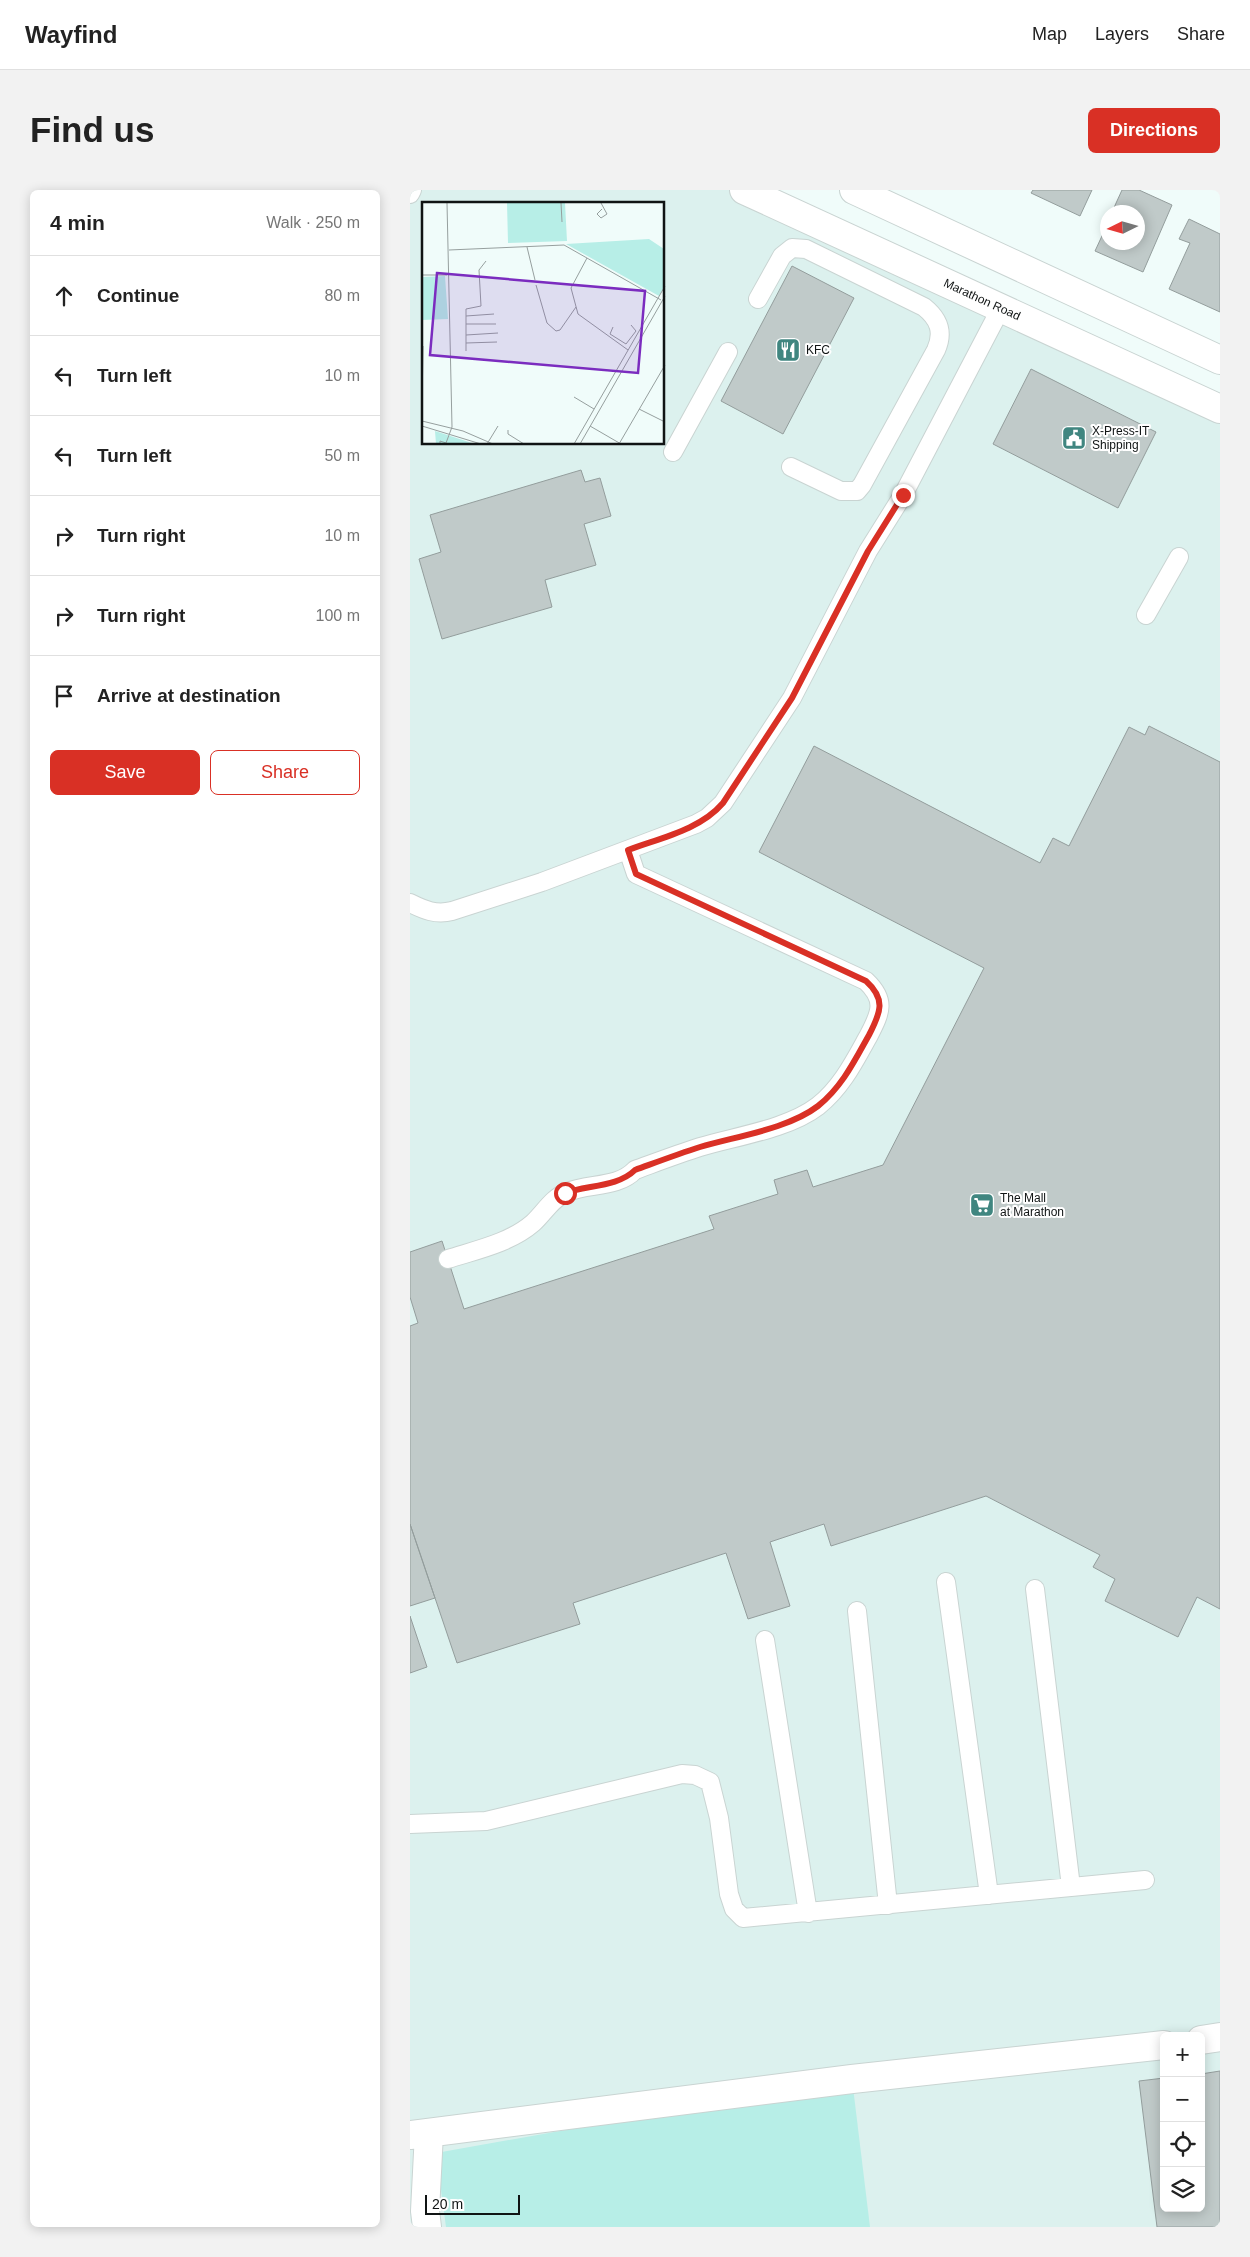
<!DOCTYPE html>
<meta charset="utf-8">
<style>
body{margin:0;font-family:Helvetica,sans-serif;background:#f2f2f2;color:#222}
.controls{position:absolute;right:15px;bottom:15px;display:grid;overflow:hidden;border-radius:8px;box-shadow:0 2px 12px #0003}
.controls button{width:45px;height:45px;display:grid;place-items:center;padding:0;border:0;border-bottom:1px solid #e0e0e0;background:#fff;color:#222;font:25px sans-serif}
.compass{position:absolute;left:690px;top:15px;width:45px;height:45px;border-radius:50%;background:#fff;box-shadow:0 2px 12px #0003;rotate:265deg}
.scale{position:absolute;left:15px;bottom:12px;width:95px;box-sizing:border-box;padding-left:5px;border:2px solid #101414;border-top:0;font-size:14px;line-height:18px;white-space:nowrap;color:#101414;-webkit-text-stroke:4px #fff;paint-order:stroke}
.stop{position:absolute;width:15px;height:15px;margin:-11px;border:4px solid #d93025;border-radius:50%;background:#fff}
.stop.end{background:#d93025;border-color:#fff;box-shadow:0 1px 5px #0008}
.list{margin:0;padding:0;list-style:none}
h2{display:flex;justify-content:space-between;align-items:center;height:65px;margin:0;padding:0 20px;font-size:21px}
h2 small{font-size:16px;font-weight:400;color:#767676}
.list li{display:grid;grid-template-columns:32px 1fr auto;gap:15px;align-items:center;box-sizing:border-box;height:80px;padding:0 20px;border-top:1px solid #e0e0e0}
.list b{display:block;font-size:19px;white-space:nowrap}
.list em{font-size:16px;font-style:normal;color:#767676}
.actions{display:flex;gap:10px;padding:15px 20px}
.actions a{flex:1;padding:11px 0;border:1px solid #d93025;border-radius:8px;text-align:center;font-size:18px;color:#d93025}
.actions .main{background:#d93025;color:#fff}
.icon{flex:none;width:28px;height:28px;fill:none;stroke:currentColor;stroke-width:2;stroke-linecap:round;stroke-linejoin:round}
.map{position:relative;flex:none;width:810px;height:2037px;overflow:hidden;border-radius:8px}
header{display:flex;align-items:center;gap:30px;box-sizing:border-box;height:70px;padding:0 25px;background:#fff;border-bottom:1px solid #e0e0e0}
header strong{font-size:24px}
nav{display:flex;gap:28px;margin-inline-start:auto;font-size:18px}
.intro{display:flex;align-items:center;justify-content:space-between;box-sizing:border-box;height:120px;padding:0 30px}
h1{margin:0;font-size:35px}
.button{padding:12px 22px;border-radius:8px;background:#d93025;color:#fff;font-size:18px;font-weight:700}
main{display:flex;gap:30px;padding:0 30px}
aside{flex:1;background:#fff;border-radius:8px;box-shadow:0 2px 12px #0003}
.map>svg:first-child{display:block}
.built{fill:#dcf1ee;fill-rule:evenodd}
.green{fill:#b7eee7}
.building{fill:#c0cac9;stroke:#939d9c}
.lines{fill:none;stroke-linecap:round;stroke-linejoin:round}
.service-casing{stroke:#c9d4d2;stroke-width:20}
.minor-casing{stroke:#c9d4d2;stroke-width:30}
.primary-casing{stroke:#c9d4d2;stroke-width:30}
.service{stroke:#fff;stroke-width:18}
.minor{stroke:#fff;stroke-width:28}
.primary{stroke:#fff;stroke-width:28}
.route{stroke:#d93025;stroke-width:6}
.labels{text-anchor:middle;stroke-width:4;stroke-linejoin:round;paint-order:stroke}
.street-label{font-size:12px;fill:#101414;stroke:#fff}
.poi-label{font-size:12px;fill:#101414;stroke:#fff;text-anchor:start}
.inset-road{fill:none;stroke:#969f9e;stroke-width:1}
.view{fill:#7b2cbf;fill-opacity:0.15;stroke:#7b2cbf;stroke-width:2.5}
.inset-edge{fill:none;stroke:#101414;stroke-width:2.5}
</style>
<header>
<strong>Wayfind</strong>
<nav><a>Map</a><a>Layers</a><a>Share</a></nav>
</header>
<div class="intro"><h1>Find us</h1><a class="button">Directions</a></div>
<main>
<aside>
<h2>4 min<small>Walk · 250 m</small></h2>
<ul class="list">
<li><svg class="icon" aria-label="ahead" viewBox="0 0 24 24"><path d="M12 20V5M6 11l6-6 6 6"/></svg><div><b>Continue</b></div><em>80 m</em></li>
<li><svg class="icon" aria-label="left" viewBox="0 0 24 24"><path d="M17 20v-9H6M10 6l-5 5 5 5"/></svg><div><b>Turn left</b></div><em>10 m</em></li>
<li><svg class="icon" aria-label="left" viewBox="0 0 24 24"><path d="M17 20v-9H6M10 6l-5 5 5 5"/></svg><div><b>Turn left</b></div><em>50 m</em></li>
<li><svg class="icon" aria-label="right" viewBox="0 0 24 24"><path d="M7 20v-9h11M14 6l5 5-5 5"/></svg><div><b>Turn right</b></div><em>10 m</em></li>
<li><svg class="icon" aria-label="right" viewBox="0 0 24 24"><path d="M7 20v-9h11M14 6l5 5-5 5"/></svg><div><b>Turn right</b></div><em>100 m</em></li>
<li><svg class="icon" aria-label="arrive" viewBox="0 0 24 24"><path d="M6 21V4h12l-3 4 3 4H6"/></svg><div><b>Arrive at destination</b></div></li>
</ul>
<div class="actions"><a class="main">Save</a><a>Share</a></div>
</aside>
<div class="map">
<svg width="810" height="2037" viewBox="0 0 810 2037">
<rect width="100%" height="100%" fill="#f0fcfa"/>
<path class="built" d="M0 0H341L810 230V2037H0ZM14 14H254V254H14ZM754 1846H791V2018H754Z"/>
<path class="green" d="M442 1889 460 2037H36L26 1963Z"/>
<path class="building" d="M623 0H682L670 26 621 3Z
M712 0H729L762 15 733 82 685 61 698 33V52H728V22H702Z
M779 29 810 44V122L759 99 780 53 769 49Z
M382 76 444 108 373 244 311 211Z
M621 179 746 242 708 318 583 254Z
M171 280 175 292 190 288 201 326 174 334 186 375 135 390 142 417 32 449 9 369 31 362 20 325Z
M739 536 810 572V1419L787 1407 768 1447 695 1411 705 1389 683 1377 690 1365 576 1306 421 1356 414 1334 360 1352 380 1416 338 1429 316 1363 163 1413 170 1434 47 1473 0 1334V1136L8 1133 0 1107V1062L32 1051 54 1119 304 1039 299 1026 368 1004 364 990 397 980 403 997 473 975 574 778 349 662 404 556 630 673 643 648 659 656 719 537 735 545Z
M0 1334 25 1408 0 1416Z
M0 1426 17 1477 0 1483Z
M810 1881V2037H747L729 1891 754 1888V2018H791V1884Z"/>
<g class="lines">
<defs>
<path id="service" d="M0 4 2 0
M348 109 372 66 382 58 396 59 514 117C529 129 534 142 526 160L452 295 447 301H431L381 277
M263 262 318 162
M736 425 769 367
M0 713C14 720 26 725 42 721L132 692 286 634 297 628 313 613 382 508 458 361 493 305 591 118
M38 1069C66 1060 100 1053 123 1033 134 1023 142 1008 157 1002 179 993 208 998 225 980 247 972 268 964 290 957 327 946 378 939 408 916 432 897 445 870 459 845 471 822 476 810 456 791L226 684 218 660
M536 1392 579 1705
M625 1399 661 1697
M447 1421 478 1715
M355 1450 398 1723
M0 1634 76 1631 272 1584 285 1585 300 1592 309 1628 319 1704 324 1719 333 1728 735 1690"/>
<path id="minor" d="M791 1850 810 1847
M0 1945 442 1889 754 1855
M17 2037 15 2021 19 1943"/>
<g id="primary">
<path id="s1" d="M334 0 810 219"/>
<path d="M444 0 810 170"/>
</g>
</defs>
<use href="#service" class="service-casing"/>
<use href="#minor" class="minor-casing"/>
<use href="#primary" class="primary-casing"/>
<use href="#service" class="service"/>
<use href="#minor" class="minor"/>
<use href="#primary" class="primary"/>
</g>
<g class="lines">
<path class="route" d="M155 1003C177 995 208 997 225 980 247 972 268 964 290 957 327 946 378 939 408 916 432 897 445 870 459 845 471 822 476 809 456 791L226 684 218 660C250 648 290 640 313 613L382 508 458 361 493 305"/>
</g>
<defs>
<symbol id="restaurant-square" viewBox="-11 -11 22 22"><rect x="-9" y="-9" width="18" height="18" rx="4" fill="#408680" stroke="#fff"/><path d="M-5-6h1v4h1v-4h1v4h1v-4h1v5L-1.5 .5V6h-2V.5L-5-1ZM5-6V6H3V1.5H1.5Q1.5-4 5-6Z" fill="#fff"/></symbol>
<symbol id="civic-square" viewBox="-11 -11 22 22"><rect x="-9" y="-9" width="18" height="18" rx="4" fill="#408680" stroke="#fff"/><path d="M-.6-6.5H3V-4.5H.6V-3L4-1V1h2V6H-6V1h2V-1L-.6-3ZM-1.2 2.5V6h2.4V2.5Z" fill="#fff"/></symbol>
<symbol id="supermarket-square" viewBox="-11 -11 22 22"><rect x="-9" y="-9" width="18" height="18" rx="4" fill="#408680" stroke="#fff"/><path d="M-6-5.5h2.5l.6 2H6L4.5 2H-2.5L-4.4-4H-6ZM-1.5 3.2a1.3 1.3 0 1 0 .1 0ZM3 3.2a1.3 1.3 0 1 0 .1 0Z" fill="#fff"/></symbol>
</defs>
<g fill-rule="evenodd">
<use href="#restaurant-square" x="364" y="146" width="28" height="28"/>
<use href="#civic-square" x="650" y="234" width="28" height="28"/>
<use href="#supermarket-square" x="558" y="1001" width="28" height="28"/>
</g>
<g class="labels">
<g class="street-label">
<text dy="4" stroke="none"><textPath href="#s1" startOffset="262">Marathon Road</textPath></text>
</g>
<g class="poi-label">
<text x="396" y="164">KFC</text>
<text x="682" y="245">X-Press-IT<tspan x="682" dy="14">Shipping</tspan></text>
<text x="590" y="1012">The Mall<tspan x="590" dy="14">at Marathon</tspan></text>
</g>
</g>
<g transform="translate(12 12)">
<rect width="242" height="242" fill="#f0fcfa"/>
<path d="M85 1H143L145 39 86 41ZM227 37 242 47V85L237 94 144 42ZM23 74 26 117 0 118V75ZM13 229 53 242H14Z" fill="#b7eee7"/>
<path class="inset-road" d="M139 1 140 20M179 1 185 12 179 16 175 12 180 7M105 45 113 78M27 48 142 43 239 98M165 56 149 86 156 112 206 148M0 73H25M114 83 125 121 134 129 138 128 154 105M44 114 72 112M44 122H74M191 125 188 132 204 142 214 129 209 123M44 133 76 131M44 141 75 140M44 149V107L59 104 57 68 64 59M152 195 172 207M0 203 1 144M217 207 243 220M0 219 41 229 71 242M0 224 59 242M168 224 199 242M86 228V232L102 242M18 242V239L24 241 30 225 25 1M65 242 76 224M152 242 243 84M158 242 243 94M197 242 243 163"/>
<path class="view" d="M15 71 223 89 216 171 8 153Z"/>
<rect width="242" height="242" class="inset-edge"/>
</g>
</svg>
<div class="controls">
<button>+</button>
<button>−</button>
<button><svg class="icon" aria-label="locate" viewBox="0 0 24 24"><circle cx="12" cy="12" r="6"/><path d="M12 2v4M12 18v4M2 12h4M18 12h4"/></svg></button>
<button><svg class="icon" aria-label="layers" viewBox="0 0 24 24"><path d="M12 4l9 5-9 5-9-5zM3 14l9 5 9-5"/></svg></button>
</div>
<svg class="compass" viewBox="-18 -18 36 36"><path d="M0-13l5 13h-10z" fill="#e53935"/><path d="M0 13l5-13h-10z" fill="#767676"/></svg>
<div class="scale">20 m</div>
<div class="stop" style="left:155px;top:1003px"></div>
<div class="stop end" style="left:493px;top:305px"></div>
</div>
</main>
